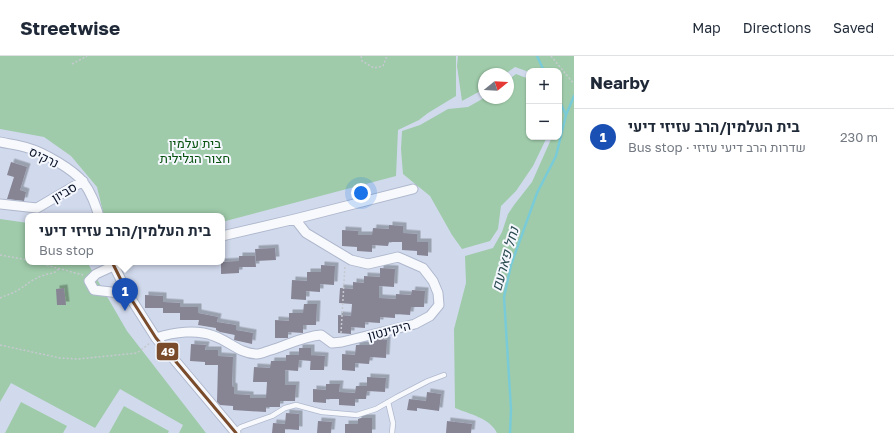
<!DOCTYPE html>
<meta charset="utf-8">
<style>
body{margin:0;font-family:"Golos Text",Heebo,sans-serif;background:#f6f6f7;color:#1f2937}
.controls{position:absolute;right:12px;top:12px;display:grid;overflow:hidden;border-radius:8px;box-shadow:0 1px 3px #0004}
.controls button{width:36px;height:36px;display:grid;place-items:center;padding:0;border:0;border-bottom:1px solid #e0e1e3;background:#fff;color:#1f2937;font:20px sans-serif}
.compass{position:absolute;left:478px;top:12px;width:36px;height:36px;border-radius:50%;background:#fff;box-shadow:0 1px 3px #0004;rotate:72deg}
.you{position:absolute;left:361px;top:137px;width:14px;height:14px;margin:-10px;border:3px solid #fff;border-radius:50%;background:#1a73e8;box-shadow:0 0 0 6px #1a73e833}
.badge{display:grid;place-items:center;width:26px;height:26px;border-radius:50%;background:#ea580c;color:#fff;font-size:13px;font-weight:700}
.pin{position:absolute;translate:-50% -33px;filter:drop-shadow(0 1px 2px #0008)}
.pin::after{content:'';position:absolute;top:21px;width:14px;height:12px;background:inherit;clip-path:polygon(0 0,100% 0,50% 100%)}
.popup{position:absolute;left:25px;top:157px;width:200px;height:52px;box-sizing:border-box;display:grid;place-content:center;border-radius:8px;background:#fff;filter:drop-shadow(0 1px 3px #0005);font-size:13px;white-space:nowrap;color:#747a83}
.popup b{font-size:15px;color:#1f2937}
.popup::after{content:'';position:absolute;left:50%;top:100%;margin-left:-8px;border:8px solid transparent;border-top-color:#fff}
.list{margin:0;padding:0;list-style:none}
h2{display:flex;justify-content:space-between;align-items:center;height:52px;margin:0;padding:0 16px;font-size:17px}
h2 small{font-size:13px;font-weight:400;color:#747a83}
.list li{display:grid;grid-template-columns:26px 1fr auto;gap:12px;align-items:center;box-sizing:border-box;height:56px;padding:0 16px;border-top:1px solid #e0e1e3}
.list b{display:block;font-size:15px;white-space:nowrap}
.list p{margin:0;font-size:13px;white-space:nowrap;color:#747a83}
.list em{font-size:13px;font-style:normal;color:#747a83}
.map{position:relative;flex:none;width:574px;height:377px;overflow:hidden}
header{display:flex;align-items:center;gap:24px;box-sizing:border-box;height:56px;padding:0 20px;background:#fff;border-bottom:1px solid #e0e1e3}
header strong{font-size:19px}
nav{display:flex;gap:22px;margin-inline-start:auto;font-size:14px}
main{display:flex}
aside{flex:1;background:#fff}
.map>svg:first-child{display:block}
.green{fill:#9fcbaa}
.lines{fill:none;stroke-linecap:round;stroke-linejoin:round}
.stream{stroke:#7acbd8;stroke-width:2.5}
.building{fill:#878494;filter:url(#shadow)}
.lane-casing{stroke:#afb8cd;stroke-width:6}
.street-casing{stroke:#afb8cd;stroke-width:11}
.path{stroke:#c6c9cf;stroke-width:1.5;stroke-dasharray:2 2;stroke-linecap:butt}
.lane{stroke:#f8f9fc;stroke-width:4.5}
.street{stroke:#f8f9fc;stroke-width:9}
.bus-1-casing{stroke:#f4f7fd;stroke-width:6}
.bus-1{stroke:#7a4b2a;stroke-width:3}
.labels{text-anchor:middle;stroke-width:4;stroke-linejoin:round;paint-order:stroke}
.park-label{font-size:13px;fill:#08520f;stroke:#f4f7fd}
.street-label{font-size:13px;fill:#081126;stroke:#f4f7fd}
.water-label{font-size:14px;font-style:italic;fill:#2a4c50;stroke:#f4f7fd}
.line-badge{stroke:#f4f7fd;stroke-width:1.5}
.badge-label{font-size:11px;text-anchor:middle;font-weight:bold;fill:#fff}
</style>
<header>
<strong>Streetwise</strong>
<nav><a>Map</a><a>Directions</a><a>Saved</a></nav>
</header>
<main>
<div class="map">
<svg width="574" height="377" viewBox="0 0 574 377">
<defs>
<filter id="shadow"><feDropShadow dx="3.5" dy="-3.5" stdDeviation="0" flood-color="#0004"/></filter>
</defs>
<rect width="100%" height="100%" fill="#d1daed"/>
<path class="green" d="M0 0H456V40L428 57 419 64 398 74 396 120 222 166V160H104L97 131 71 100 44 81 0 73Z
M458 0H574V377H497C490 362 469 358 455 352L454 273 466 227 465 200 493 192 502 176 508 158 514 149 532 126 552 81H559V66L561 61 559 57V15H529V16L515 11 505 18H484V33L462 45 457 10Z
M516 18 529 23V81H547L533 110 516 135 501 150 498 173 490 185 462 193 452 179 430 140 403 118 401 93 402 75 420 69 448 53 468 51 484 42H508V24Z
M0 163 28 167V206H87L127 275 206 377H179L183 369 120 333 95 372 11 327 0 346Z
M21 346 67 370 63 377H5Z
M124 350 169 375 168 377H109Z"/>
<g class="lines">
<path class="stream" d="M537 0 544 15
M566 59 574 40
M510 377 511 353 504 241 511 209 537 137 556 100 566 59 559 44"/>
</g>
<path class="building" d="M11 106 27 111 20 134 26 136 24 145 7 143 14 121 7 119Z
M389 169 403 170V177L417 178V186H428V200L417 199V195L402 194V186H389L388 190 372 189V196L357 195V191L342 190V174L358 175V179H372L373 172 389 173Z
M275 192 276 204 256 205 255 193Z
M239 200H255L256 211H239V217L221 218V206L239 205Z
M321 209 335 210 334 229 320 228V236L306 235V244L291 243 292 224 307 225V216H321Z
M380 212 395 213 394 231 379 230V242L396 243V238L411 239 412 234 425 235 424 251H411L410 259 395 258V262L380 261V267L365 266V272L351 271V278L338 277V259L351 260 352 248 339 247 340 232 353 233V226L364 227V220L380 221Z
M64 232 66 249H57L56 233Z
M145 239 163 240V246L180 247V251H198V257L218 261 217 266 236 269V274L253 277 252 288 234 284 235 277V279L220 276 216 274V272L198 269 199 264H180V257H163V248V252H145Z
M304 248H317L316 269H303V277L288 276V282H275V264L289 265V257H303Z
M378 283 387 284 386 302 370 301 369 308 355 307V315L342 314V298L355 299 356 289H370V285Z
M191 288 206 289 205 294H218V300L233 301 232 330 234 331V338L250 339V342H266L267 326H253L254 311 270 312 271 305H286V299H299V292H311V305L299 304 298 315 285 314V329H296L295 345H280V351H266V356L233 354V350L220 349 217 346 218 309H205V306L190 305Z
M311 299 325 300 324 314H310Z
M367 321 386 322 385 336 367 335 366 343H355V350L339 349V343H326V347L313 346V333L326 334V328H340L339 336 355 337 356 330H367Z
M427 336 441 338 439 355 417 352V355L407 354 409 343 426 345Z
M286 357 299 358V374L285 373V377H272L273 367 285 368Z
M361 362H372V377H345V368H358V363Z
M318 365 332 366 331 377H317Z
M447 365 472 368 471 377H446Z"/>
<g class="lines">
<defs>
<path id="lane" d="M388 346 393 367 392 377
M235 376 241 371 272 360 285 352 296 349 322 356 357 359 376 353 397 341 428 325 444 319"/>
<path id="street" d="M0 86C9 88 19 89 28 92 43 96 74 114 83 126 91 136 95 148 99 160
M0 148 37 152 83 125
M222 180 295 163 413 133
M112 206 128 238 156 282 236 377
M122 206 96 218 89 225 94 234 128 238
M156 282C174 276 197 273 214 280 229 285 240 298 257 298 261 298 267 295 271 294 288 289 304 280 321 279L332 287 342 286 415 268 430 260 439 249 438 237 433 225 423 212 398 201 368 208 351 204 306 177 295 163"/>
</defs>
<use href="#lane" class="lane-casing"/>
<use href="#street" class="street-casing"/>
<path class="path" d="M361 0 362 5 374 12 383 10 387 0
M551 0 574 28
M72 8 87 0
M0 199 28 204
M35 206 83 219
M0 242C6 239 12 238 18 234 27 229 32 223 42 220 49 217 56 218 59 212
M341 277 345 209
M0 289 60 302 78 303 137 297 150 287"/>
<use href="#lane" class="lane"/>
<use href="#street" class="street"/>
<defs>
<path id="bus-1" d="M112 206 128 238 156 282 236 377"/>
</defs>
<use href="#bus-1" class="bus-1-casing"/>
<use href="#bus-1" class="bus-1"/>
</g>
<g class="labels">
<g class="park-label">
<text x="195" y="92">בית עלמין<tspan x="195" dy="15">חצור הגלילית</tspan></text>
</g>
<g class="street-label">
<text transform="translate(44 101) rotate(26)" y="5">נרקיס</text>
<text transform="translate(64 136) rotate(-30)" y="5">סביון</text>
<text transform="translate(389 274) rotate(-15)" y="5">היקינטון</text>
</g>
<g class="water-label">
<text transform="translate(505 203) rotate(-74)" y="5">נחל פארעם</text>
</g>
</g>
<rect class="line-badge" x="156" y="286" width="23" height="19" rx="4" fill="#7a4b2a"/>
<g class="badge-label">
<text x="168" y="300">49</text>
</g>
</svg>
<div class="controls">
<button>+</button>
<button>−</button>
</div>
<svg class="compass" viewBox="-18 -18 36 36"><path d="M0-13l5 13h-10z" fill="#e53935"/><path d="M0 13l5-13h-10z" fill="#747a83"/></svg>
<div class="you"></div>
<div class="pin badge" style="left:125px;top:255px;background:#1a4fb4">1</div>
<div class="popup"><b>בית העלמין/הרב עזיזי דיעי</b>Bus stop</div>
</div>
<aside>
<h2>Nearby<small></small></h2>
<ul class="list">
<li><span class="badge" style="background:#1a4fb4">1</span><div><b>בית העלמין/הרב עזיזי דיעי</b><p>Bus stop · שדרות הרב דיעי עזיזי</p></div><em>230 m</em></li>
</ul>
</aside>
</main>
